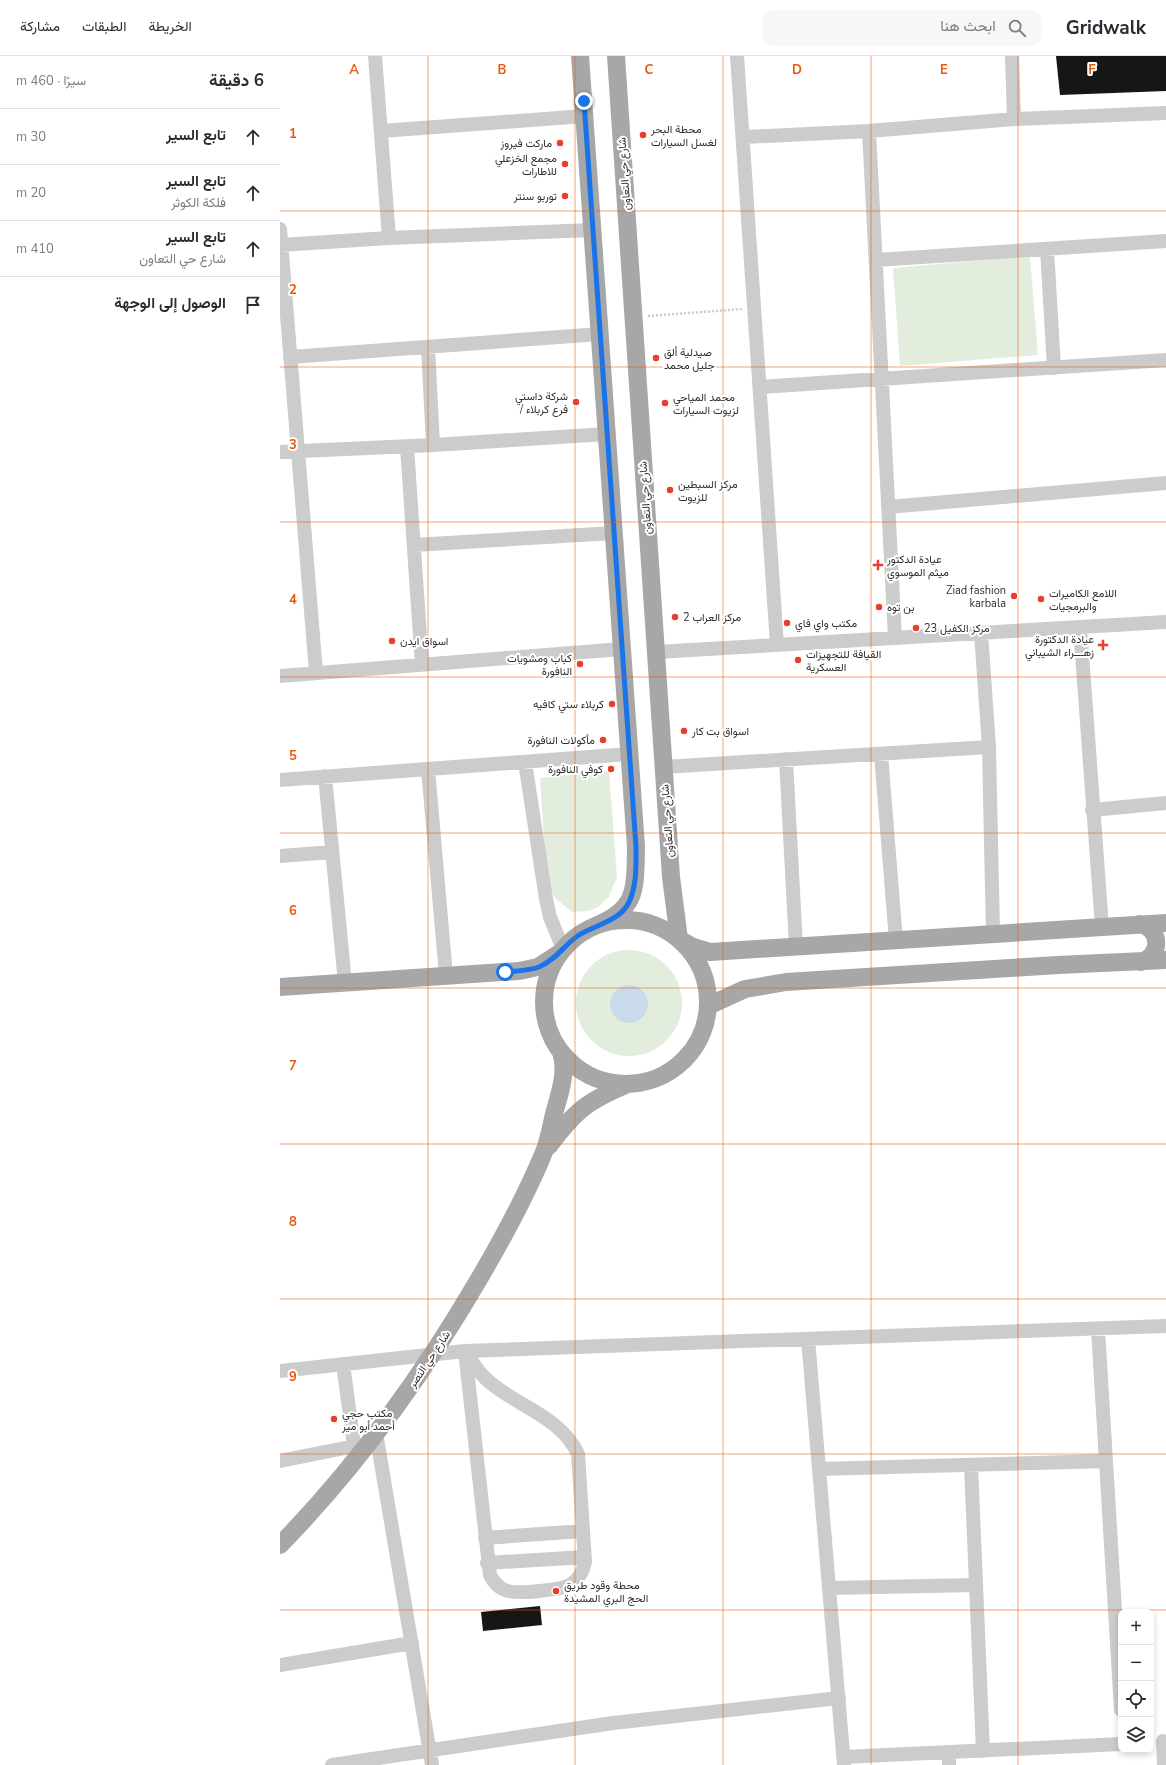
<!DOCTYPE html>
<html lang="ar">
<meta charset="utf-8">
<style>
body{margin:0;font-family:"Nunito Sans",Vazirmatn,sans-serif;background:#f7f7f7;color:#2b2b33;direction:rtl}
.controls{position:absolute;right:12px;bottom:12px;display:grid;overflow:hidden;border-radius:8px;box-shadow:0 2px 6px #0003}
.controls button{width:36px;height:36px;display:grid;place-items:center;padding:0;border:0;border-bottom:1px solid #e1e1e2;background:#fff;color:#2b2b33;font:20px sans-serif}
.stop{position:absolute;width:12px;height:12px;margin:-9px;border:3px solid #1a73e8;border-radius:50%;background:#fff}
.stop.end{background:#1a73e8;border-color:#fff;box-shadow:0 1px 4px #0008}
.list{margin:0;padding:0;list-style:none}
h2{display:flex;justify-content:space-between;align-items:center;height:52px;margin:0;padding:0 16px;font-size:17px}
h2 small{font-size:13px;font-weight:400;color:#7c7c81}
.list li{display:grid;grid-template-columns:26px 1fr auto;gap:12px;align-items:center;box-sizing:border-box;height:56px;padding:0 16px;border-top:1px solid #e1e1e2}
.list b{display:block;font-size:15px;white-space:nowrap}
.list p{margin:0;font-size:13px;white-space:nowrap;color:#7c7c81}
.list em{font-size:13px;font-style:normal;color:#7c7c81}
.icon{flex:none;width:22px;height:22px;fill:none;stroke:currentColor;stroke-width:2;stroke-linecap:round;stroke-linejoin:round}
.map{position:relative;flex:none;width:886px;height:1709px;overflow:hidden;direction:ltr}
header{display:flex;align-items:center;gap:24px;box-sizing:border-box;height:56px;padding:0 20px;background:#fff;border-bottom:1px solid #e1e1e2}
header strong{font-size:19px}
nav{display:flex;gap:22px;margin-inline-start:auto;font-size:14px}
.search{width:280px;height:36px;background:#f7f7f7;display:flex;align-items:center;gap:10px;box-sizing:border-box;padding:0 14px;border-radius:12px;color:#7c7c81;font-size:15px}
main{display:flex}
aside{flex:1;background:#fff}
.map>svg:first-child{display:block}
.green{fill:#e3eddd}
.water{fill:#c9daed}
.building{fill:#161616}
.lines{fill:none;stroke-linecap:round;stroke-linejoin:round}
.path{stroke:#ccc;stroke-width:2.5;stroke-dasharray:2 2;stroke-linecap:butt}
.minor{stroke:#ccc;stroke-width:14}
.major{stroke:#a7a7a7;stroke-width:18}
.route{stroke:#1a73e8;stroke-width:5}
.grid{fill:none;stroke:#e8590c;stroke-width:1;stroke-opacity:0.55}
.poi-dot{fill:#e93d2f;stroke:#fff;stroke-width:1.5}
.labels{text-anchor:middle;stroke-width:4;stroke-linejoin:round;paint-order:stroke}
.poi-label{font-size:11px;fill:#2f2f2f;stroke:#fff;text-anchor:start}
.street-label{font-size:11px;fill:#2f2f2f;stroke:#fff}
.grid-label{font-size:13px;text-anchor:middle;font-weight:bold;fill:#e8590c;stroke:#fff;stroke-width:4;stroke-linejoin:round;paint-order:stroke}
</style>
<header>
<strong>Gridwalk</strong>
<div class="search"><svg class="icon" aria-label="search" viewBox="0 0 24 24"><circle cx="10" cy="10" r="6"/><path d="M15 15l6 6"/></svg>ابحث هنا</div>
<nav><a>الخريطة</a><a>الطبقات</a><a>مشاركة</a></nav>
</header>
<main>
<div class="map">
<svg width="886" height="1709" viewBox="0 0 886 1709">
<rect width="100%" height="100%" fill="#fff"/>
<path class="green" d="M750 200 758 299 620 310 613 212Z
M329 714 337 821 328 842 318 851 308 855 292 856 275 842 267 831 260 722Z
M296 947a53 53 0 1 1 106 0a53 53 0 1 1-106 0Z"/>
<path class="water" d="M330 948a19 19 0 1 1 38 0a19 19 0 1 1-38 0Z"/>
<path class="building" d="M776 0H886V35L780 39Z
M260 1550 262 1569 203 1575 201 1556Z"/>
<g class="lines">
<path class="path" d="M368 260 462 253"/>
<path class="minor" d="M95 0 109 182
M457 0 497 589
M732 0 734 63
M101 75 305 60
M589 75 615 582
M464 81 589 75 734 63 886 57
M0 173 36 617
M0 189 109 182 313 174
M767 193 774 312
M596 204 886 185
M148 291 153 389
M10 301 320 278
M480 331 886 304
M127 391 142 609
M0 396 153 389 327 378
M608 451 886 427
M134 489 334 477
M800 571 822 871
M701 577 709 691 713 878
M376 596 886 566
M0 620 342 593
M601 698 616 885
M506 703 516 891
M245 706 266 843 270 861 283 893
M384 711 709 691
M148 713 166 920
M45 720 65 927
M0 724 349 698
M812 754 886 747
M0 800 52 796
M818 1273 841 1654
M528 1283 564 1709
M185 1295C191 1304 197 1314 205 1322 234 1350 280 1359 298 1398L305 1506C303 1516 298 1524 290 1529 279 1534 236 1539 225 1534 217 1531 213 1525 210 1519Z
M63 1308 76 1404
M0 1315 185 1295 886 1270
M96 1377 152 1709
M0 1405 75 1390
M691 1409 703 1695
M539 1413 826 1405
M205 1482 303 1475
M207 1507 305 1501
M549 1532 696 1529
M0 1609 132 1587
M883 1685 884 1709
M669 1696V1709
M564 1701 841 1688
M52 1709 333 1667 559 1642"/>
<path class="major" d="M300 0 356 791C355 833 358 853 315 870
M336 0 391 821 399 883 413 891 430 896 886 867
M264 946a82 82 0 1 1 164 0a82 82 0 1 1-164 0Z
M860 868C881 873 882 899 861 906
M0 931 239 915 258 911 278 898
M428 950 465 933 506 926 778 909 886 904
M269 1090C295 1055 307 1045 348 1028
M0 1489C78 1409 143 1319 199 1223 223 1182 246 1140 264 1096 269 1084 271 1071 274 1058 279 1039 288 1016 281 996"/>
</g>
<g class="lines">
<path class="route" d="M225 916C236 915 248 915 259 911 276 904 285 888 299 879 315 869 339 865 348 848 357 831 356 810 356 791L304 45"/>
</g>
<path class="grid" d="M148 0V1709M295 0V1709M443 0V1709M591 0V1709M738 0V1709M0 155H886M0 311H886M0 466H886M0 621H886M0 777H886M0 932H886M0 1088H886M0 1243H886M0 1398H886M0 1554H886"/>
<g class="poi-dot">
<circle cx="363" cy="79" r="4"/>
<circle cx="280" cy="87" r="4"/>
<circle cx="285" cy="108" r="4"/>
<circle cx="285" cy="140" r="4"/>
<circle cx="376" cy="302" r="4"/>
<circle cx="296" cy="346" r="4"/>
<circle cx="385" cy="347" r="4"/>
<circle cx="390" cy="434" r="4"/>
<path d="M596 503h4v4h4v4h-4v4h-4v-4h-4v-4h4z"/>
<circle cx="734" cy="540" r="4"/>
<circle cx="761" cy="543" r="4"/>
<circle cx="599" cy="551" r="4"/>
<circle cx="395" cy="561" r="4"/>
<circle cx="507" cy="567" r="4"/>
<circle cx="636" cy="572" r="4"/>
<circle cx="112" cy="585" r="4"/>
<path d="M821 583h4v4h4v4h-4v4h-4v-4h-4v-4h4z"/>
<circle cx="518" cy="604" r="4"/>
<circle cx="300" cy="608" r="4"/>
<circle cx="332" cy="648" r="4"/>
<circle cx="404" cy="675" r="4"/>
<circle cx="323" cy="684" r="4"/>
<circle cx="331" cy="713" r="4"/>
<circle cx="54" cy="1363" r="4"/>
<circle cx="276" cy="1535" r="4"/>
</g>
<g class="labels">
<g class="poi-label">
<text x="371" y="77">محطة البحر<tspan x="371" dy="13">لغسل السيارات</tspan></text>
<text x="272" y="91" text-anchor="end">ماركت فيروز</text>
<text x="277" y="106" text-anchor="end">مجمع الخزعلي<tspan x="277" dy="13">للاطارات</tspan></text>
<text x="277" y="144" text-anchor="end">توربو سنتر</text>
<text x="384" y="300">صيدلية ألق<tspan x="384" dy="13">جليل محمد</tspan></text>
<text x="288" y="344" text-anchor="end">شركة داستي<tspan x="288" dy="13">/ فرع كربلاء</tspan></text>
<text x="393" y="345">محمد المياحي<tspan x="393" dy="13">لزيوت السيارات</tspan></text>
<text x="398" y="432">مركز السبطين<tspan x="398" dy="13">للزيوت</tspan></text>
<text x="607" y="507">عيادة الدكتور<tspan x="607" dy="13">ميثم الموسوي</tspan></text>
<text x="726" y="538" text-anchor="end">Ziad fashion<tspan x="726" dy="13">karbala</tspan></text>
<text x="769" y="541">اللامع الكاميرات<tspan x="769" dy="13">والبرمجيات</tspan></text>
<text x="607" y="555">بن توه</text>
<text x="403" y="565">مركز العراب 2</text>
<text x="515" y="571">مكتب واي فاي</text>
<text x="644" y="576">مركز الكفيل 23</text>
<text x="814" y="587" text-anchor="end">عيادة الدكتورة<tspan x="814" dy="13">زهـــراء الشيباني</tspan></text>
<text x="120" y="589">اسواق ايدن</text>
<text x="526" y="602">القيافة للتجهيزات<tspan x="526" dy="13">العسكرية</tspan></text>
<text x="292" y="606" text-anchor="end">كباب ومشويات<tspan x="292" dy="13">النافورة</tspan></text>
<text x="324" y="652" text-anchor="end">كربلاء ستي كافيه</text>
<text x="412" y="679">اسواق بت كار</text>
<text x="315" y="688" text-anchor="end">مأكولات النافورة</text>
<text x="323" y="717" text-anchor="end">كوفي النافورة</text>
<text x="62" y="1361">مكتب حجي<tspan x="62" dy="13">أحمد أبو مير</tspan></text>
<text x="284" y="1533">محطة وقود طريق<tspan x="284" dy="13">الحج البري المشيدة</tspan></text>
</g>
<g class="street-label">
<text transform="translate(344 118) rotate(-94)" y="4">شارع حي التعاون</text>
<text transform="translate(365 442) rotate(-94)" y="4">شارع حي التعاون</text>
<text transform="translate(387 765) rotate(-94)" y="4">شارع حي التعاون</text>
<text transform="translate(149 1303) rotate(-56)" y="4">شارع حي النصر</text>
</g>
</g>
<g class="grid-label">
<text x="74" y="18">A</text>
<text x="222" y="18">B</text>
<text x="369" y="18">C</text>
<text x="517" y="18">D</text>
<text x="664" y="18">E</text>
<text x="812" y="18">F</text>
<text x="13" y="82">1</text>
<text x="13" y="238">2</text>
<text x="13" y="393">3</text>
<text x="13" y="548">4</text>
<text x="13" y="704">5</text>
<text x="13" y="859">6</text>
<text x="13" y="1014">7</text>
<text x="13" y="1170">8</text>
<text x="13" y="1325">9</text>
</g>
</svg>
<div class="controls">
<button>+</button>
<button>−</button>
<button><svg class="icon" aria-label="locate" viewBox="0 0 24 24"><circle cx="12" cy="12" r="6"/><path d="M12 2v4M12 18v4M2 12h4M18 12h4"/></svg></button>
<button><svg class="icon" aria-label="layers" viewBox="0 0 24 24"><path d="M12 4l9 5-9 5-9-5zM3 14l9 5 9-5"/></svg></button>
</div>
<div class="stop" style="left:225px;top:916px"></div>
<div class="stop end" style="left:304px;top:45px"></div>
</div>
<aside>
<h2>6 دقيقة<small>سيرًا · 460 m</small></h2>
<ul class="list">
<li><svg class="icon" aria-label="ahead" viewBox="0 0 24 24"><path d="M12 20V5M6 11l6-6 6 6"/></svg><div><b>تابع السير</b></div><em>30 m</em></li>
<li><svg class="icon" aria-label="ahead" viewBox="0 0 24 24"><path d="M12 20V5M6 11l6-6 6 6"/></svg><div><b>تابع السير</b><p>فلكة الكوثر</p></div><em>20 m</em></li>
<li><svg class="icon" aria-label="ahead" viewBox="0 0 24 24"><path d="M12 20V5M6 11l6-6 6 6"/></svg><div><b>تابع السير</b><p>شارع حي التعاون</p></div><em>410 m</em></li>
<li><svg class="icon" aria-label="arrive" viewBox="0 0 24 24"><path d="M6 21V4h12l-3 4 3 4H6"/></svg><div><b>الوصول إلى الوجهة</b></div></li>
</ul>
</aside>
</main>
